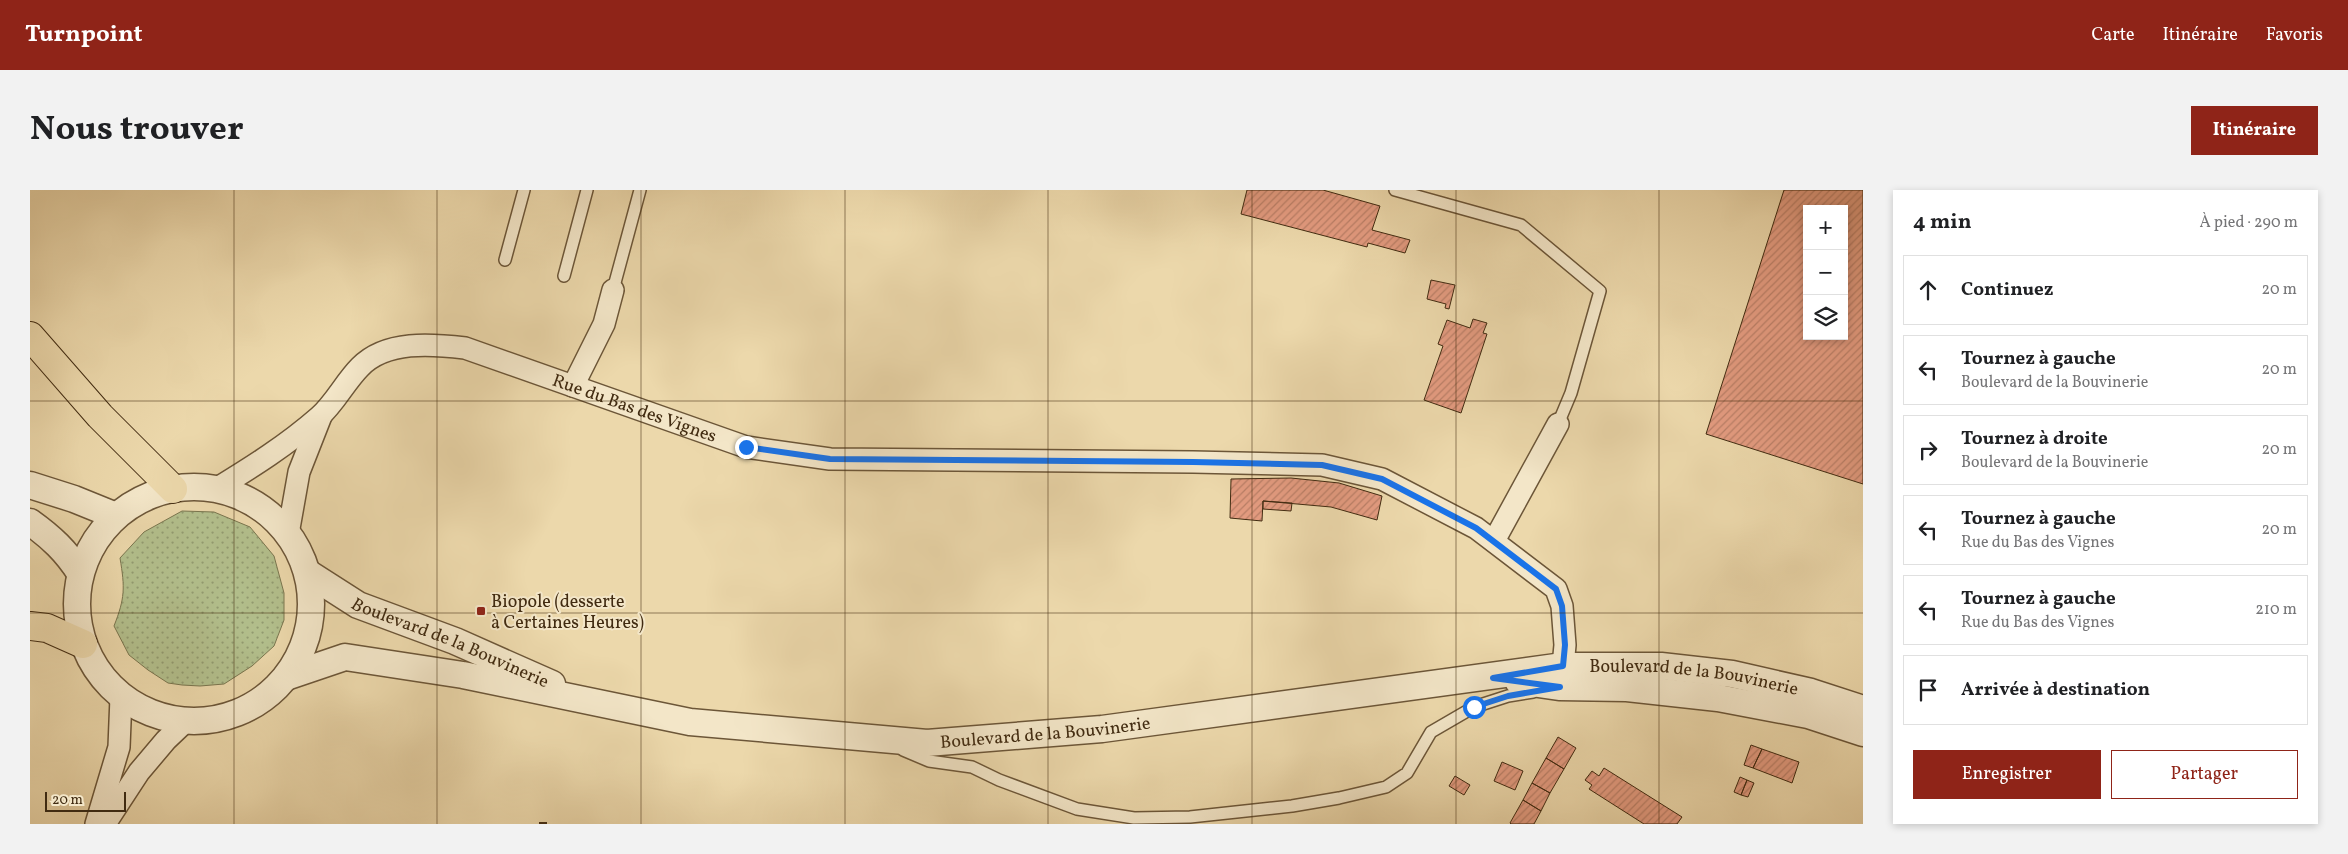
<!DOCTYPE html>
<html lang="fr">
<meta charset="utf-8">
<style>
body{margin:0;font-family:Vollkorn,serif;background:#f2f2f2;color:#202124}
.controls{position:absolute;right:15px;top:15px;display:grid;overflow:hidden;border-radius:0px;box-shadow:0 2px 8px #0003}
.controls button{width:45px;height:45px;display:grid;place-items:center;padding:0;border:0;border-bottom:1px solid #e0e0e0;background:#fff;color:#202124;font:25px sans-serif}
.scale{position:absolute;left:15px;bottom:12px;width:81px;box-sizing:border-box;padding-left:5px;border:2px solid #412b11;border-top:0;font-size:14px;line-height:18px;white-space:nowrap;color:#412b11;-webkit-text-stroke:4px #f3e6c8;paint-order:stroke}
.stop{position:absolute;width:15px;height:15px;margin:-11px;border:4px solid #1a73e8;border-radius:50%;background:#fff}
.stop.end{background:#1a73e8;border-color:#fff;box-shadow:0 1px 5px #0008}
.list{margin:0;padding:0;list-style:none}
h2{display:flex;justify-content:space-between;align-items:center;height:65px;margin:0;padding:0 20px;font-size:21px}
h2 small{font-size:16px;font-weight:400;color:#757577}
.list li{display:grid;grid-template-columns:32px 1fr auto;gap:15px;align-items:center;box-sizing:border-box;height:70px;margin:0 10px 10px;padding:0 10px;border:1px solid #e0e0e0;border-radius:0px}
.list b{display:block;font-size:19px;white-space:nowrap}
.list p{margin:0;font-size:16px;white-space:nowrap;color:#757577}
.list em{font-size:16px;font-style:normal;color:#757577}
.actions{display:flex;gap:10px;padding:15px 20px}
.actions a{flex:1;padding:11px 0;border:1px solid #8f2418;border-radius:0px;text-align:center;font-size:18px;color:#8f2418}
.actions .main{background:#8f2418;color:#fff}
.icon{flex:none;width:28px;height:28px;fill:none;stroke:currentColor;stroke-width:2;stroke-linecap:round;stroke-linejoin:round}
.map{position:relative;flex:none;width:1833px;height:634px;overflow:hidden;border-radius:0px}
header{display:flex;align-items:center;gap:30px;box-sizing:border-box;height:70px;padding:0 25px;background:#8f2418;color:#fff}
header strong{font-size:24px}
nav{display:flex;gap:28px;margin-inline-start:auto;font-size:18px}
.intro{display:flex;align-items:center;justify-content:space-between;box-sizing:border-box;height:120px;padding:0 30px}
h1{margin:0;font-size:35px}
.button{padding:12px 22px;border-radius:0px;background:#8f2418;color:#fff;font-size:18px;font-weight:700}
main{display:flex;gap:30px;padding:0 30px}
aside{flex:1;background:#fff;border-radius:0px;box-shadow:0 2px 8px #0003}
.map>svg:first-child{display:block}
.grass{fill:url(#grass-dots);stroke:#7a764f}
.building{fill:url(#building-hatch);stroke:#412b11;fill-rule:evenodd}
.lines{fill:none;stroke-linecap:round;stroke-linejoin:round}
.service-casing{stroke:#6c5638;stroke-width:14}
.minor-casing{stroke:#6c5638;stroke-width:24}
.tertiary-casing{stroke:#6c5638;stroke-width:29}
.motorway-casing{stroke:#412b11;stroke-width:30}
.service{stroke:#f3e6c8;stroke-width:11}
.minor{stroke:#f3e6c8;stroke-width:21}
.tertiary{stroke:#f3e6c8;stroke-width:26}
.motorway{stroke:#ecd8ab;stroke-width:28}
.rail{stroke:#412b11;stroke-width:4;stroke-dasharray:9 9;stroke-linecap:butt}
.route{stroke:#1a73e8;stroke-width:6}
.grid{fill:none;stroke:#412b11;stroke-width:1;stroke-opacity:0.55}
.poi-dot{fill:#8f2418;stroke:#f3e6c8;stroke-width:2}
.labels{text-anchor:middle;stroke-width:4;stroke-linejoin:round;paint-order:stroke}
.street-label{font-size:18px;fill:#412b11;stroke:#f3e6c8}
.poi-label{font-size:18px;fill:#412b11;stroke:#f3e6c8;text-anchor:start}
</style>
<header>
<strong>Turnpoint</strong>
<nav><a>Carte</a><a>Itinéraire</a><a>Favoris</a></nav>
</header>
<div class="intro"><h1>Nous trouver</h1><a class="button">Itinéraire</a></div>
<main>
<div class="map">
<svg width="1833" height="634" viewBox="0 0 1833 634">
<defs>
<pattern id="grass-dots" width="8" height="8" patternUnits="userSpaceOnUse" patternTransform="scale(1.25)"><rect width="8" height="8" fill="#b3c08d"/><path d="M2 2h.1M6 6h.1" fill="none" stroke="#939c72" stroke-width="1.8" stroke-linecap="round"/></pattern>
<pattern id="building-hatch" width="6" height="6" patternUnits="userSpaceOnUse" patternTransform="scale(1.25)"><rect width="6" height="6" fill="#e39b80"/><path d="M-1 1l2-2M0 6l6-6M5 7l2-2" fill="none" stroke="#ba7f67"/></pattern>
</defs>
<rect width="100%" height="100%" fill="#ecd8ab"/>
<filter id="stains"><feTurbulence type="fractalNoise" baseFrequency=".004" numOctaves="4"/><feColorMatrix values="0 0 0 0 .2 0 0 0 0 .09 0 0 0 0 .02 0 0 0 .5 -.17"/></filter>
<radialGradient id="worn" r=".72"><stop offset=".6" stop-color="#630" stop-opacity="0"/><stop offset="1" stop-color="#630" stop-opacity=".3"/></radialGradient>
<path class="grass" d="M152 321 184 322 220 337 244 366 254 403V430L244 456 222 476 194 494 170 496 152 495 138 493 118 480 99 465 84 436C95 408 95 398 90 368L114 342Z"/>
<path class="building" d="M1217 0H1293L1350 16 1342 40 1380 50 1375 63 1338 53 1337 57 1211 24Z
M1754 0H1833V294L1676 244ZM1777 19H1814V146H1777Z
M1401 90 1425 95 1419 119 1415 118 1416 114 1397 109Z
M1443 129 1457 133 1453 143 1457 144 1431 223 1394 210 1413 156 1408 154 1417 130 1440 138Z
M1261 288 1309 293 1352 306 1347 330 1301 317 1233 311 1232 331 1200 328 1201 289Z
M1233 311 1262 313 1261 321 1233 319Z
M1528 547 1546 558 1534 579 1516 568Z
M1721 555 1732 559 1723 578 1714 575Z
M1732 559 1769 572 1762 593 1723 578Z
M1516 568 1534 579 1520 603 1502 593Z
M1472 572 1493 581 1485 600 1464 591Z
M1574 578 1652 627 1647 634H1614L1559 599 1562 595 1555 590 1562 581 1569 586Z
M1425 586 1440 595 1434 605 1419 596Z
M1710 587 1717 590 1711 605 1704 602Z
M1717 590 1724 593 1718 607 1711 605Z
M1502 593 1520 603 1511 621 1493 610Z
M1493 610 1511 621 1504 634H1481L1480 633Z"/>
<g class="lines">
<defs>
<path id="service" d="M1365 0 1491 35 1570 101 1541 203 1528 234
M475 70 494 0
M534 86 557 0
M583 100 610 0
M873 560 899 571 942 577 969 590 1047 619 1104 628 1160 627 1262 616 1309 608 1356 597 1377 583 1401 542 1444 517 1478 506 1503 502"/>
<g id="minor">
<path d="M543 196 574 134 583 100"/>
<path id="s1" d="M186 299C222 277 257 255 289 227 305 213 315 192 330 177 356 150 402 154 435 158L716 257 800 269 1163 272 1292 275 1352 289 1446 338 1526 399 1532 416 1535 455 1533 476"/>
<path d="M258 344 269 282 291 226"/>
<path d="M1464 351 1528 234"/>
<path d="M66 634 89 557 91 507"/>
<path d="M75 634 109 582 136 550 156 531"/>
</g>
<g id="tertiary">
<path d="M0 295 44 309 86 326"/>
<circle cx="164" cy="414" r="117"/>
<path d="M0 332C21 347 36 361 50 383"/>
<path id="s2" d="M278 383 328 415 425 451 522 494"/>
<path id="s3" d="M256 487 315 467 433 485 660 532 897 553 1072 539 1533 476H1631L1702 484 1781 502 1833 519"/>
<path d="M1488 491 1529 497 1597 498 1688 508 1778 525 1833 543"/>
</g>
<path id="motorway" d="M0 146 70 226 143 299
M0 436 17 438 53 454"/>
</defs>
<use href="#service" class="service-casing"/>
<use href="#minor" class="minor-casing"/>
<use href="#tertiary" class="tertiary-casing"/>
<use href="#motorway" class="motorway-casing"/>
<use href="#service" class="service"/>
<use href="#minor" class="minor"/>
<use href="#tertiary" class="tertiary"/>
<use href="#motorway" class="motorway"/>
<path class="rail" d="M509 634H517"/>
</g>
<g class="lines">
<path class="route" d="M716 257 800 269 1163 272 1292 275 1352 289 1446 338 1526 399 1532 416 1535 455 1533 476 1463 488 1530 497 1478 506 1444 517"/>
</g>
<path class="grid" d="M204 0V634M407 0V634M611 0V634M815 0V634M1018 0V634M1222 0V634M1426 0V634M1629 0V634M0 211H1833M0 423H1833"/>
<rect class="poi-dot" x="446" y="416" width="10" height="10" rx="2.5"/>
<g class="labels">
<g class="street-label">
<text dy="6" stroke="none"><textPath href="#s1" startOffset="481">Rue du Bas des Vignes</textPath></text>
<text dy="6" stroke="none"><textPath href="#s2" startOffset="159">Boulevard de la Bouvinerie</textPath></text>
<text dy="6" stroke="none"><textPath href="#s3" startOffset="1424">Boulevard de la Bouvinerie</textPath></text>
<text dy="6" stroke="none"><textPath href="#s3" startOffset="770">Boulevard de la Bouvinerie</textPath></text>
</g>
<g class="poi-label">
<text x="461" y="417">Biopole (desserte<tspan x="461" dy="21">à Certaines Heures)</tspan></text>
</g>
</g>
<rect width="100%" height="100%" filter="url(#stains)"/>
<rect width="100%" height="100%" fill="url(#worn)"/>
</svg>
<div class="controls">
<button>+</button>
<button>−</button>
<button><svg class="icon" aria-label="layers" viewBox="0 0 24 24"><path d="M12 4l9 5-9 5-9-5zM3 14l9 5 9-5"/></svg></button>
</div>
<div class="scale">20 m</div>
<div class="stop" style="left:1444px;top:517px"></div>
<div class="stop end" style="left:716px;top:257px"></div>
</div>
<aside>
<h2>4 min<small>À pied · 290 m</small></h2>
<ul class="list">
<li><svg class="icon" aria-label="ahead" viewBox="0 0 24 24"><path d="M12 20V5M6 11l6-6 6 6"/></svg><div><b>Continuez</b></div><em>20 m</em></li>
<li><svg class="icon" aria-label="left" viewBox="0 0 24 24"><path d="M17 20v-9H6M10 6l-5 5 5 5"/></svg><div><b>Tournez à gauche</b><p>Boulevard de la Bouvinerie</p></div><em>20 m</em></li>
<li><svg class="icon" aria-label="right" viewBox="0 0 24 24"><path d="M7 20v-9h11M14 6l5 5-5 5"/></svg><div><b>Tournez à droite</b><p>Boulevard de la Bouvinerie</p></div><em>20 m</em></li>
<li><svg class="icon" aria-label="left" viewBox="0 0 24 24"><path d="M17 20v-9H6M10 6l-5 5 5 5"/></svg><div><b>Tournez à gauche</b><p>Rue du Bas des Vignes</p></div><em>20 m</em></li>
<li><svg class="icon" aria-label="left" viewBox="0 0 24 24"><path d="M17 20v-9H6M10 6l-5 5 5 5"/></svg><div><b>Tournez à gauche</b><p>Rue du Bas des Vignes</p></div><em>210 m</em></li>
<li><svg class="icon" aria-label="arrive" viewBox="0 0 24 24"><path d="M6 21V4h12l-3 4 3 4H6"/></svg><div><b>Arrivée à destination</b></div></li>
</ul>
<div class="actions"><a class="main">Enregistrer</a><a>Partager</a></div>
</aside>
</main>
